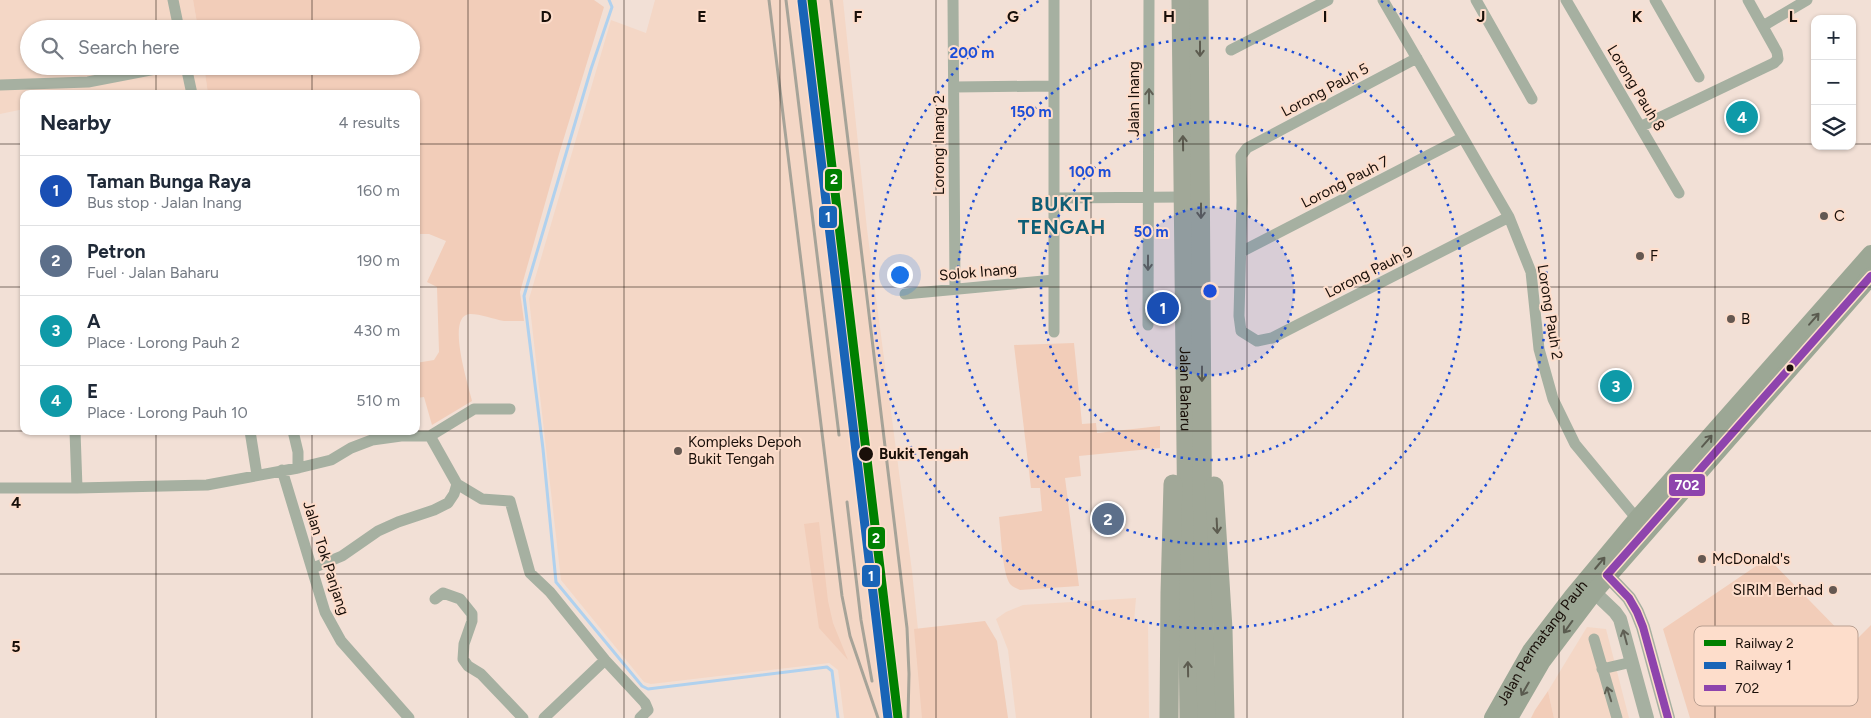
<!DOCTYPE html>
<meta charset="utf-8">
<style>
body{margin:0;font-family:Figtree,sans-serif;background:#f6f6f7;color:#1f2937}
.controls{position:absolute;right:15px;top:15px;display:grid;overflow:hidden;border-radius:10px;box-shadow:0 1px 4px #0004}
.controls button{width:45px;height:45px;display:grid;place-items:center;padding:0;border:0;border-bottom:1px solid #e0e1e3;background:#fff;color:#1f2937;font:25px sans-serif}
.you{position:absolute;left:899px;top:274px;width:18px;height:18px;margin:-12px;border:4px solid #fff;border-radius:50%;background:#1a73e8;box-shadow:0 0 0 8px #1a73e833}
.badge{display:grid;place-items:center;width:32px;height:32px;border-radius:50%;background:#ea580c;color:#fff;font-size:16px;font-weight:700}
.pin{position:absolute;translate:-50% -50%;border:2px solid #fff;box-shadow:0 1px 5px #0006}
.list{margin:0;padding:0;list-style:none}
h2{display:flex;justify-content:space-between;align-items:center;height:65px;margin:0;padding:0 20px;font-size:21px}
h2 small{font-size:16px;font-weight:400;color:#747a83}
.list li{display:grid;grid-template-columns:32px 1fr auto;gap:15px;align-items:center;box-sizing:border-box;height:70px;padding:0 20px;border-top:1px solid #e0e1e3}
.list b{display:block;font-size:19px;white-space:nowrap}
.list p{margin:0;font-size:16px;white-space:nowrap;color:#747a83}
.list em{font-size:16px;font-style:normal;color:#747a83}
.icon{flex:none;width:28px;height:28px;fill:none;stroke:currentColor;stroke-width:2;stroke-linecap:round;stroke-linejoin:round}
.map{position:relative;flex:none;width:1871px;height:718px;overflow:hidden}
.search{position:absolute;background:#fff;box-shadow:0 1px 4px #0004;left:20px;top:20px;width:400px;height:55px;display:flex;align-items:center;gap:12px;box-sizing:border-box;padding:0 18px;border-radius:28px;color:#747a83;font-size:19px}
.panel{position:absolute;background:#fff;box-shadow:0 1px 4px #0004;left:20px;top:90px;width:400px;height:345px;border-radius:10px}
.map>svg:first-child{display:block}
.built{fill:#f4d7c6}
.green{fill:#f2cdb9}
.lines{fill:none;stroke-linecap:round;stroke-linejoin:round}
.stream{stroke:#b0d1ee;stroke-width:3}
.minor{stroke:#a6b0a1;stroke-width:11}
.tertiary{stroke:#a6b0a1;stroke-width:14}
.primary{stroke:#9ca795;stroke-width:18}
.trunk{stroke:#a1a898;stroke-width:19}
.rail{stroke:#a6a398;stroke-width:3}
.bus-1-casing{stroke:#fdddcb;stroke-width:11}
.bus-1{stroke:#8e44ad;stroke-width:8}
.rail-1-casing{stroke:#fdddcb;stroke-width:12}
.rail-2-casing{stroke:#fdddcb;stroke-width:12}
.rail-1{stroke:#008000;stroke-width:9}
.rail-2{stroke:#1964b7;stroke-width:9}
.oneway{stroke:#5d5c50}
.oneway2{stroke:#606055}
.oneway3{stroke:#5a5b4f}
.grid{fill:none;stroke:#190f09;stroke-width:1;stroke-opacity:0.55}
.ring{fill:none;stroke:#1d4ed8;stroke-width:2.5;stroke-dasharray:2.5 5}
.poi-dot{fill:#655851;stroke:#fdddcb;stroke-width:2}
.bus-dot{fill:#190f09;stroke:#fdddcb;stroke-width:2}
.labels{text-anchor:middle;stroke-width:4;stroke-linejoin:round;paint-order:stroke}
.street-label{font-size:15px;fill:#190f09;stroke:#fdddcb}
.poi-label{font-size:15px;fill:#190f09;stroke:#fdddcb;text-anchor:start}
.stop-label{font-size:15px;font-weight:bold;fill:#190f09;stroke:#fdddcb;text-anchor:start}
.district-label{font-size:20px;font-weight:bold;letter-spacing:1px;fill:#0f5e76;stroke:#fdddcb}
.key{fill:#fdddcb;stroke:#b99f91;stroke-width:1}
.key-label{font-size:14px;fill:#190f09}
.grid-label{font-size:16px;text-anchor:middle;font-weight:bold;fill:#190f09;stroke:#fdddcb;stroke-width:4;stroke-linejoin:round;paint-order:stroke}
.centre{fill:#1d4ed8;stroke:#fdddcb;stroke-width:2.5}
.ring-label{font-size:15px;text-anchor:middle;font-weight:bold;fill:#1d4ed8;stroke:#fdddcb;stroke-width:4;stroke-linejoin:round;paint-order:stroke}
.line-badge{stroke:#fdddcb;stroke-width:2}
.badge-label{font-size:14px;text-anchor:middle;font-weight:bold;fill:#fff}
</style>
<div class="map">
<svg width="1871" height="718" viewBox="0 0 1871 718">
<rect width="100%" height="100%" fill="#f2e0d6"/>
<path class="built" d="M0 0H193L198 29H29V66H204L208 94H24V109L0 114Z
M655 0H843L867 229 912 571 927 718H844L838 670 829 663 651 684 644 682 561 580 529 299 611 20 646 33Z
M1136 598 1134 622 1148 623 1149 718H1016L1008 650 996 619 1006 612 1023 605Z
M1587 627 1606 629 1629 718H1554L1548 691Z"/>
<path class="green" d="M193 0H594L604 7 559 154 520 292 524 321C518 321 511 321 504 321 493 319 481 314 470 314 445 315 469 387 472 401L432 425 424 397 416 398V363L434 360 439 352 437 287 427 282 446 241 429 234H416V94H208L204 66H411V29H198Z
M1074 343 1082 424 1096 423 1097 433 1160 426V448L1079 456 1081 476 1065 478 1079 586 1020 590C1016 588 1013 587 1010 584 1002 572 1001 533 999 517L1042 511 1040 488H1031L1014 345Z
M819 522 828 601 833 623 848 660 819 628 804 524Z
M1768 558 1852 644 1871 625V718H1690L1663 629Z
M985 621 997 641 1008 718H922L914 629Z
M1548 691 1554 718H1531L1535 710Z"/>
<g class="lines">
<path class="stream" d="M609 0 612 7 591 69 524 296 543 449 556 582 642 686 648 689 827 667 832 671 838 718"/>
<path class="minor" d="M173 0 179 29
M953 0 955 289
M1054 0V332
M1383 0 1509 217 1531 272 1539 349 1553 399 1575 444 1637 519
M1476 0 1532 99
M1566 0 1679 193
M1655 0 1699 77
M1763 26 1807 0
M1231 50 1328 0
M1417 58 1247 148 1241 156 1242 201 1239 316 1241 331 1257 341 1272 338 1509 217
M186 66 192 94
M0 85 88 82 171 66
M954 87 1054 86
M1642 126 1774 63 1778 59 1777 52 1748 0
M1054 198 1184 197
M1241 252 1462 138
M905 294 1054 280
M1148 325 1149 0
M75 431 77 488
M250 431 257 475
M293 431 298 452V468
M430 436 457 484 482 499 510 501 530 573 550 592 605 660 645 703 648 710 640 718
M282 470 325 612 341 641 409 718
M0 488H77L207 485 298 468 331 460 351 448 372 440 401 436H430L474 409H510
M313 568 342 556 378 531 398 522 434 510 448 503 454 494 457 484
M435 599 443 593 460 599 472 614V621L464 644 463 659 468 666 481 674 523 718
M1594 639 1617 718
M1602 669 1632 662
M544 718 605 660"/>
<path class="tertiary" d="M1607 575 1629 598 1637 612 1643 627 1668 718
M1594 592 1615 612 1620 619 1647 718"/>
<g class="primary">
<path id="s1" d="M1493 718 1531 651 1573 596 1637 519 1871 254"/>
<path d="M1509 718 1542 661 1594 592 1871 276"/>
</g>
<g class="trunk">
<path id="s2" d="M1181 0 1189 718"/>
<path d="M1199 0 1203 583 1207 718"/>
<path d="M1214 486 1223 629 1225 718"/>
<path d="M1169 718 1170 593 1173 484"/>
</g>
<path class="rail" d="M769 0 842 596 850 636 878 718
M786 0 839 435
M831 0 907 628 909 674 908 718
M847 502 861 620 872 681"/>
<defs>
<path id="bus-1" d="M1668 718 1643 627 1637 612 1629 598 1607 575 1871 276"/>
</defs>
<use href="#bus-1" class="bus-1-casing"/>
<use href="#bus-1" class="bus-1"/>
<defs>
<path id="rail-1" d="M812 0 898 718"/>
<path id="rail-2" d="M802 1 888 718"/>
</defs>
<use href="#rail-1" class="rail-1-casing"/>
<use href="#rail-2" class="rail-2-casing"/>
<use href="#rail-1" class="rail-1"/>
<use href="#rail-2" class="rail-2"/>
</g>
<defs><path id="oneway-shaft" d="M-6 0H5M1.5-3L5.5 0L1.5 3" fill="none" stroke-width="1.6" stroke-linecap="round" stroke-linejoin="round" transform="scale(1.25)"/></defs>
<g class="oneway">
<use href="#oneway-shaft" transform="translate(1200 49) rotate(90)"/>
<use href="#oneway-shaft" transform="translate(1183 143) rotate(-91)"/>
<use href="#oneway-shaft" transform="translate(1201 211) rotate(90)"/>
<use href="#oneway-shaft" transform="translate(1202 374) rotate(90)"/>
<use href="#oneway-shaft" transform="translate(1217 526) rotate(87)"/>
<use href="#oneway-shaft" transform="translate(1188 669) rotate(-91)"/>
</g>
<g class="oneway2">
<use href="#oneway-shaft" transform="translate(1149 96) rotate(-90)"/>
<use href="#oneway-shaft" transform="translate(1148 263) rotate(90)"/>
<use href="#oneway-shaft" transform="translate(1625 637) rotate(-105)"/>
<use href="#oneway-shaft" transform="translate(1609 694) rotate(-107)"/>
</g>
<g class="oneway3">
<use href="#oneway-shaft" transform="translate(1814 319) rotate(-49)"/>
<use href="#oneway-shaft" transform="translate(1707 441) rotate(-49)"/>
<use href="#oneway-shaft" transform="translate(1600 563) rotate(-50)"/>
<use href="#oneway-shaft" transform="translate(1568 627) rotate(126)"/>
<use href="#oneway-shaft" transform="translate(1525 689) rotate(120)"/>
</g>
<path class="grid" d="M156 0V29M312 0V29M468 0V718M624 0V718M780 0V718M936 0V718M1091 0V718M1247 0V718M1403 0V718M1559 0V718M1715 0V718M156 66V94M312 66V94M0 144H24M416 144H1815M1852 144H1871M0 287H24M416 287H1871M0 431H24M156 431V718M312 431V718M416 431H1871M0 574H1871"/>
<circle cx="1210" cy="291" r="84" fill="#1d4ed8" fill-opacity=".12"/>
<g class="ring">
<circle cx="1210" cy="291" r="84"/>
<circle cx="1210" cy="291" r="169"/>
<circle cx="1210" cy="291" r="253"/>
<path d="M1381 1A337 337 0 1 1 1039 1"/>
</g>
<g class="poi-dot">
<circle cx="1824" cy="216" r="5"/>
<circle cx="1640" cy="256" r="5"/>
<circle cx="1731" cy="319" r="5"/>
<circle cx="678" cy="451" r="5"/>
<circle cx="1702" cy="559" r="5"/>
<circle cx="1833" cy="590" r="5"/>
</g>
<g class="bus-dot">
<circle cx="1790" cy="368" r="4.5"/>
<circle cx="866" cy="454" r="8"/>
</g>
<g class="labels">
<g class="street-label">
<text transform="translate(1636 88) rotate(59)" y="5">Lorong Pauh 8</text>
<text transform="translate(1325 90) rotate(-28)" y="5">Lorong Pauh 5</text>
<text transform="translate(1134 99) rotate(-90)" y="5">Jalan Inang</text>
<text transform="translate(939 145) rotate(-90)" y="5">Lorong Inang 2</text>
<text transform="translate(1345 182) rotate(-27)" y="5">Lorong Pauh 7</text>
<text transform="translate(978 272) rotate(-5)" y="5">Solok Inang</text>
<text transform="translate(1369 272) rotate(-27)" y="5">Lorong Pauh 9</text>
<text transform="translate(1550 312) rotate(81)" y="5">Lorong Pauh 2</text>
<text dy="5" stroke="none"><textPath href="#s2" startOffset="389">Jalan Baharu</textPath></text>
<text transform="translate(326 558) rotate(72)" y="5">Jalan Tok Panjang</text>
<text dy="5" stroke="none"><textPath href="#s1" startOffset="90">Jalan Permatang Pauh</textPath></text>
</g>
<g class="poi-label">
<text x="1834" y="221">C</text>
<text x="1650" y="261">F</text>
<text x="1741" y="324">B</text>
<text x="688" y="447">Kompleks Depoh<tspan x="688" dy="17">Bukit Tengah</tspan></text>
<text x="1712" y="564">McDonald's</text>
<text x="1823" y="595" text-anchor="end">SIRIM Berhad</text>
</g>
<g class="stop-label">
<text x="879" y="459">Bukit Tengah</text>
</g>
<g class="district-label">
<text x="1062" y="211">BUKIT<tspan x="1062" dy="23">TENGAH</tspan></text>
</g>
</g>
<rect x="1694" y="626" width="164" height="80" rx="8" class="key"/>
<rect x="1704" y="640" width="22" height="6" fill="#008000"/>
<rect x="1704" y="662" width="22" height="7" fill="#1964b7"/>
<rect x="1704" y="685" width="22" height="6" fill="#8e44ad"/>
<g class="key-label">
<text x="1735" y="648">Railway 2</text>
<text x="1735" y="670">Railway 1</text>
<text x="1735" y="693">702</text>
</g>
<g class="grid-label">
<text x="546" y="22">D</text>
<text x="702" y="22">E</text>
<text x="858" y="22">F</text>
<text x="1013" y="22">G</text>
<text x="1169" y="22">H</text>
<text x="1325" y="22">I</text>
<text x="1481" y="22">J</text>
<text x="1637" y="22">K</text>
<text x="1793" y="22">L</text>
<text x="16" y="508">4</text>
<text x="16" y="652">5</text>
</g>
<circle cx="1210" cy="291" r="8" class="centre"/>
<g class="ring-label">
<text x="972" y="58">200 m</text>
<text x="1031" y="117">150 m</text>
<text x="1090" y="177">100 m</text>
<text x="1151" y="237">50 m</text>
</g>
<g class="line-badge">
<rect x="824" y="168" width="19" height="24" rx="5" fill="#008000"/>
<rect x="818" y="205" width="20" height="24" rx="5" fill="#1964b7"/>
<rect x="1668" y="473" width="38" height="24" rx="5" fill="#8e44ad"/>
<rect x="867" y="526" width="19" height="24" rx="5" fill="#008000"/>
<rect x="861" y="564" width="20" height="24" rx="5" fill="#1964b7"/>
</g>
<g class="badge-label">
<text x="834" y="184">2</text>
<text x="828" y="222">1</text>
<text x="1687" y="490">702</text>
<text x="876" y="543">2</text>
<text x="871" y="581">1</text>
</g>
</svg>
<div class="controls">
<button>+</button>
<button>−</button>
<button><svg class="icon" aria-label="layers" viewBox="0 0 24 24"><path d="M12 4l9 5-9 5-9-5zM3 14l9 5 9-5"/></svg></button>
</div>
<div class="you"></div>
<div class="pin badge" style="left:1163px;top:308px;background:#1a4fb4">1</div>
<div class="pin badge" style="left:1108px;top:519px;background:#5c6f8a">2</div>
<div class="pin badge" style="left:1616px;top:386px;background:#0f9aa8">3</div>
<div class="pin badge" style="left:1742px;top:117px;background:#0f9aa8">4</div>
<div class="search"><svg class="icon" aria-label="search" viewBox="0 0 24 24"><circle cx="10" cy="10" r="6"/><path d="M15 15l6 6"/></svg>Search here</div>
<section class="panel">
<h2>Nearby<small>4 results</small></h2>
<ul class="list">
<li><span class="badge" style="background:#1a4fb4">1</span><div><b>Taman Bunga Raya</b><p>Bus stop · Jalan Inang</p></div><em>160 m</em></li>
<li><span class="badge" style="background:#5c6f8a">2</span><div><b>Petron</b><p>Fuel · Jalan Baharu</p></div><em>190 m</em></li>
<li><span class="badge" style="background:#0f9aa8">3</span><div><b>A</b><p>Place · Lorong Pauh 2</p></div><em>430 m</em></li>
<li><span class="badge" style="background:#0f9aa8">4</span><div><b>E</b><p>Place · Lorong Pauh 10</p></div><em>510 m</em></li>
</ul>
</section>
</div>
